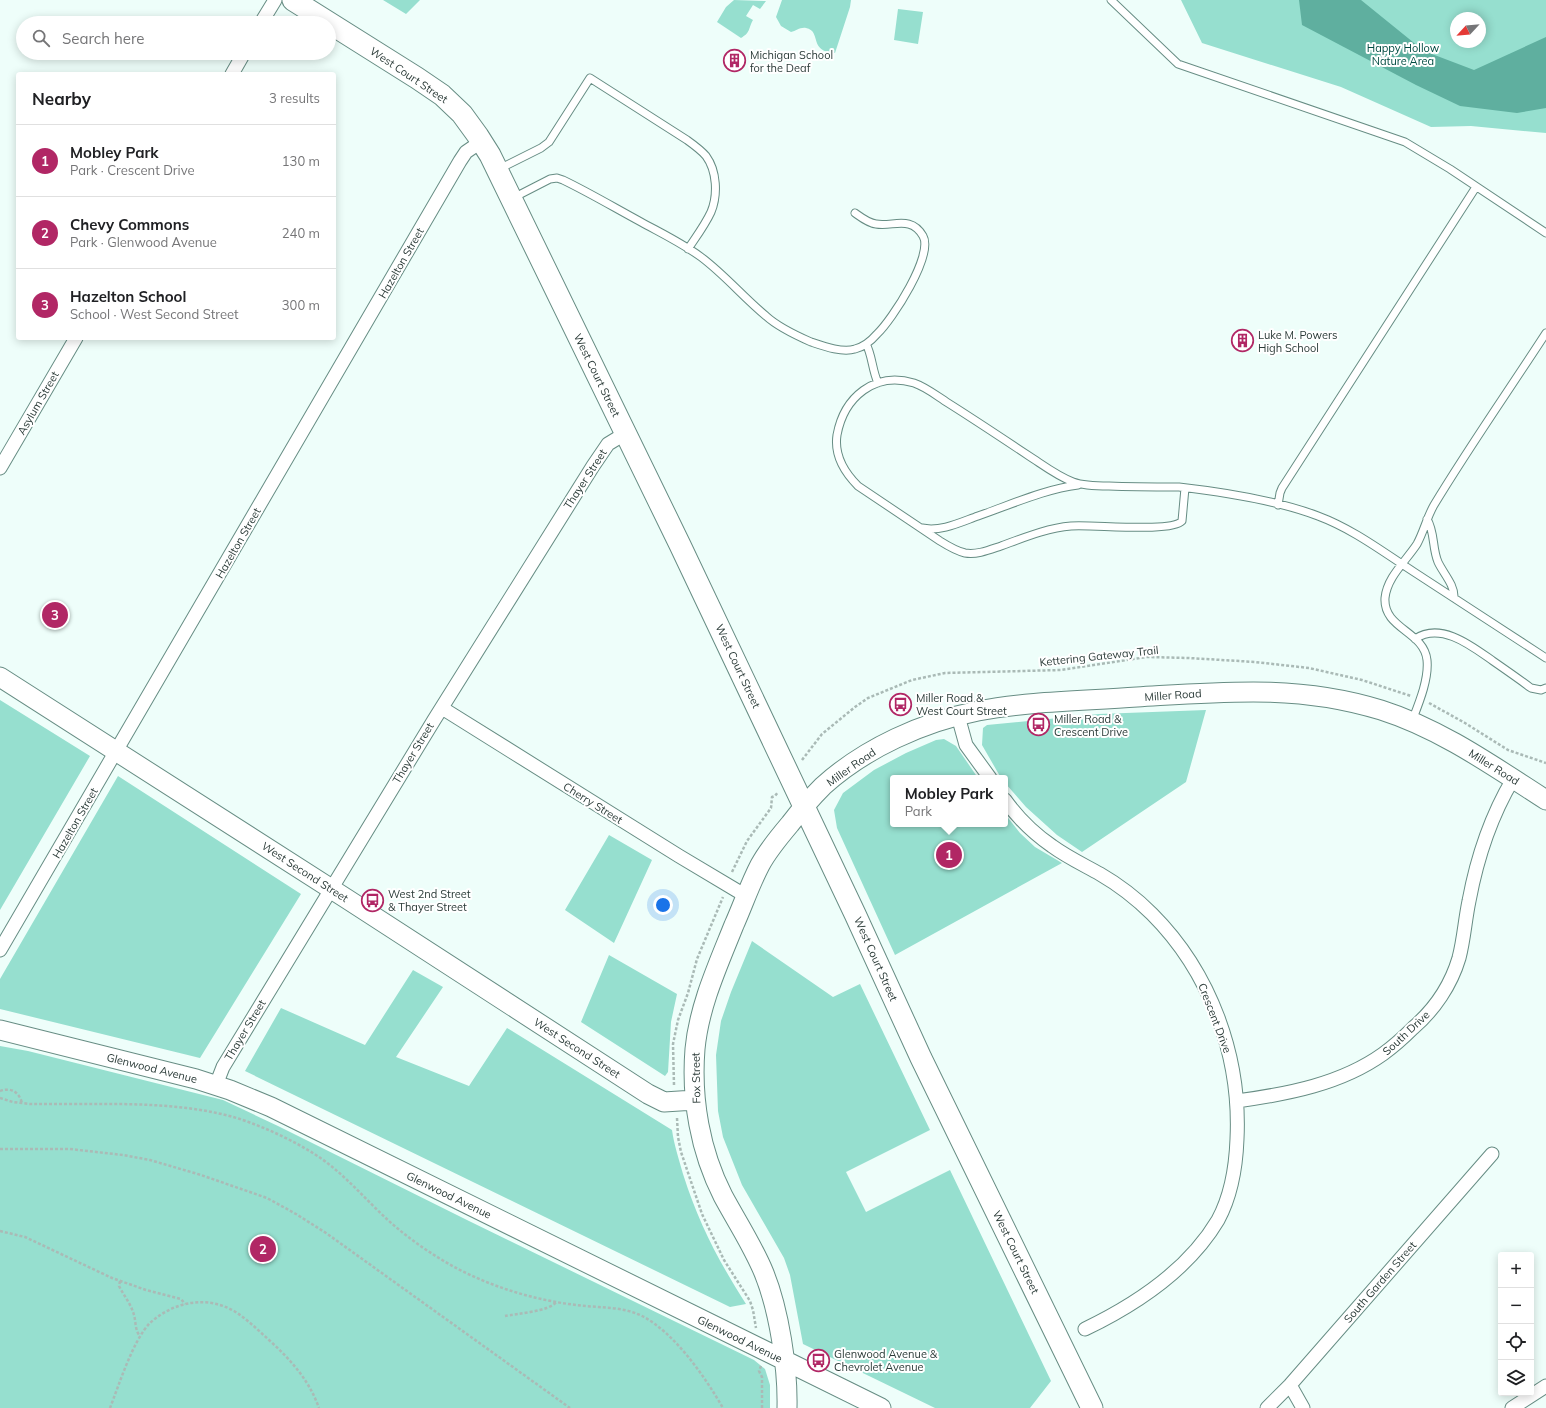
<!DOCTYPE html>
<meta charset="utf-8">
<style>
body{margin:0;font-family:Mulish,sans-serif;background:#f6f6f6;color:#202124}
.controls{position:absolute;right:12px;bottom:12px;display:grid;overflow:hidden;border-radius:4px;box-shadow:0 2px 10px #0003}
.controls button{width:36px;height:36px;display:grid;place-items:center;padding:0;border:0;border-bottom:1px solid #e0e0e0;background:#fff;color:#202124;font:20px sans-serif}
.compass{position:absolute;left:1450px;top:12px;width:36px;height:36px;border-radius:50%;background:#fff;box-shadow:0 2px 10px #0003;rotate:244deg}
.you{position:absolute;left:663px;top:905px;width:14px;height:14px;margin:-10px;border:3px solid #fff;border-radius:50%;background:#1a73e8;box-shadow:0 0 0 6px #1a73e833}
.badge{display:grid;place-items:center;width:26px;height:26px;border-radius:50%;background:#b12765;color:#fff;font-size:13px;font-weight:700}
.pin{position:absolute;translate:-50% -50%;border:2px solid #fff;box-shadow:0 1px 4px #0006}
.popup{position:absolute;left:890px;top:775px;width:118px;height:52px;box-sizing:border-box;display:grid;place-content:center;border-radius:4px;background:#fff;filter:drop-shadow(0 1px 3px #0005);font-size:13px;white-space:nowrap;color:#757577}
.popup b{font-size:15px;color:#202124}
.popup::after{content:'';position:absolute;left:50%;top:100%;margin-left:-8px;border:8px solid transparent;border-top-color:#fff}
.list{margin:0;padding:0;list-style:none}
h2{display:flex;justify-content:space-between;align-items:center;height:52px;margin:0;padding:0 16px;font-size:17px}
h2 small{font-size:13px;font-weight:400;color:#757577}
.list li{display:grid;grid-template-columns:26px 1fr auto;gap:12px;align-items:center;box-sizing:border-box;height:72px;padding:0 16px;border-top:1px solid #e0e0e0}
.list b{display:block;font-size:15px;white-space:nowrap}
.list p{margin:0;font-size:13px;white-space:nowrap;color:#757577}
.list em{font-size:13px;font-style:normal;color:#757577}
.icon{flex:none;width:22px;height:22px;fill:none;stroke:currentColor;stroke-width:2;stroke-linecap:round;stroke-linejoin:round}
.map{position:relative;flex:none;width:1546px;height:1408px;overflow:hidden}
.search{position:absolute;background:#fff;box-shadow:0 2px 10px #0003;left:16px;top:16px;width:320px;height:44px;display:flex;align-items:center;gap:10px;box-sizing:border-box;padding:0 14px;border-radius:22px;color:#757577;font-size:15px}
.panel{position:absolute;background:#fff;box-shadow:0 2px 10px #0003;left:16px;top:72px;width:320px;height:268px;border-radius:4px}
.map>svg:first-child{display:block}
.green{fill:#96dfcf;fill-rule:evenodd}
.water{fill:#5faf9f}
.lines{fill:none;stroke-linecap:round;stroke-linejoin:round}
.lane-casing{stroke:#678d84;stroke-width:9}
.street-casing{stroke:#678d84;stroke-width:15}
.secondary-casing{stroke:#678d84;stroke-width:21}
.primary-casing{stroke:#678d84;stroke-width:23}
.path{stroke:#aabab6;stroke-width:2.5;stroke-dasharray:3 2;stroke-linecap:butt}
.lane{stroke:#fff;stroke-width:7}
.street{stroke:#fff;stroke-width:13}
.secondary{stroke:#fff;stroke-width:19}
.primary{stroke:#fff;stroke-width:21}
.labels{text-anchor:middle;stroke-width:4;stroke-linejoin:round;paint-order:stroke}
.park-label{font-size:11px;fill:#014b41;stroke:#fff}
.poi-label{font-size:11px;fill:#2b3b38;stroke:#fff;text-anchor:start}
.street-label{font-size:11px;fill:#2b3b38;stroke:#fff}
</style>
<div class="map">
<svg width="1546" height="1408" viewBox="0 0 1546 1408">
<rect width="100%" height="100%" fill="#eefefa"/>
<path class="green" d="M383 0H420L406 14Z
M734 0 766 1 760 9 753 5 746 16 753 20C748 29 751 32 741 38L717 22 726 7Z
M782 0H851L850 7 835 53C808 52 822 31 806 28 800 27 796 31 791 32L781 26 776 17Z
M1181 0H1546V133L1471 126 1431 127 1341 87 1202 43ZM1456 18H1480V42H1456Z
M898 9 923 12 918 44 894 40Z
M0 700 90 756 0 910Z
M1206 710 1186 782 1082 852 1057 835 1026 807 1005 783V778H1001L982 745 983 728 987 725 1099 714Z
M944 739 956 746 978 778H893V824H1005V814L1020 833 1035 847 1062 863 895 955 837 828 834 810 843 793 874 770 906 753 936 740Z
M118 776 301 894 200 1058 0 1009V979Z
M609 835 652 860 614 943 565 910Z
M752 941 833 997 860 984 930 1130 846 1172 866 1212 950 1170 1051 1381 1030 1408H935L803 1344 790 1275 784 1258 742 1185 723 1137 718 1111 716 1055 721 1021 731 992Z
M609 955 677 994 671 1022 668 1072 665 1076 581 1022Z
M413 970 443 987 396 1057 469 1086 507 1028 672 1130C674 1145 679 1159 683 1174 699 1224 718 1260 746 1304L730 1307 245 1071 281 1008 365 1045Z
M0 1046 28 1051 223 1100 278 1126 469 1221 754 1360 765 1369 770 1385V1408H0Z"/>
<path class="water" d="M1299 0H1361L1424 51 1474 70 1546 37V108L1517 113 1460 106 1416 85 1302 25Z"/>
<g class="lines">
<defs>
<path id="lane" d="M1111 0 1178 64 1405 142 1450 169 1546 233
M499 169 541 148 549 142 590 78 687 140C694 145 701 150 706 156 717 171 718 195 711 212 705 225 696 237 688 249
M513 198 550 179 557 178 563 180C590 193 615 208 641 222 661 233 682 243 701 257 725 275 743 297 766 316 778 327 795 335 811 342 823 346 842 353 855 349 863 347 871 341 877 334 892 320 934 255 923 236 911 215 893 227 876 224 868 223 862 218 855 213
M866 344C872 354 872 370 878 383
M1185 488 1182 521C1171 533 1091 524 1071 526 1047 528 1023 538 1001 546 989 550 977 555 965 553 956 551 948 546 940 541L858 486C844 472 834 455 837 435 844 397 875 371 914 383 926 387 937 396 948 403 975 420 1002 438 1029 456 1043 465 1057 476 1073 482 1084 486 1097 486 1109 486 1132 487 1155 487 1179 487 1223 492 1276 500 1318 516 1353 529 1383 552 1414 572 1458 601 1502 629 1546 658
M1278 505 1280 493 1282 488 1476 187
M1427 519C1435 532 1432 548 1438 562 1443 573 1455 585 1454 598
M922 528C941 532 961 522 978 516 1010 505 1045 489 1078 485
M1415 639C1441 621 1473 647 1493 661 1506 670 1519 679 1531 688L1541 690 1546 688
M1412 721C1419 703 1429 679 1427 660 1424 631 1383 629 1385 598 1387 577 1406 561 1417 544 1424 531 1427 517 1434 505 1469 447 1509 390 1546 333"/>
<path id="street" d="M261 23 275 0
M232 74 244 53
M0 468 76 338
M442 708 679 856 746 896
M958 716 966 745 990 778
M1005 800C1018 818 1033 833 1052 846 1067 857 1084 865 1100 874 1119 885 1137 899 1152 914 1211 973 1241 1057 1237 1139 1236 1166 1231 1196 1218 1220 1189 1269 1135 1305 1085 1329
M0 950 460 161 466 152 482 141
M216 1085 223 1067 434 720 593 466 608 444 626 433
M1237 1101C1288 1094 1341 1084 1383 1054 1394 1046 1404 1037 1413 1028 1434 1010 1451 985 1459 958 1464 939 1465 920 1469 901 1477 858 1491 816 1513 779
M1290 1385 1303 1408
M1267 1408 1290 1385 1492 1154
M1512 1408 1546 1386"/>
<path id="secondary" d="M0 677 347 899 648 1094 664 1102 695 1100
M0 1030 196 1079 230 1090 271 1107 881 1408
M787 1408C788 1368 779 1310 764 1273 753 1246 737 1222 723 1196 700 1151 691 1099 695 1049 699 1006 718 965 734 925 743 905 750 884 760 865 768 850 779 837 790 824 800 811 811 798 823 786 865 748 923 722 978 711 1030 701 1084 701 1137 697 1221 692 1298 684 1381 710 1441 729 1493 766 1546 800"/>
<path id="primary" d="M293 0 417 78 442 95 462 114 478 136 490 155 680 545 855 914 921 1058 1092 1408"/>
</defs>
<use href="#lane" class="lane-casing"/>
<use href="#street" class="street-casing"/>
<use href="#secondary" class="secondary-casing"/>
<use href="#primary" class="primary-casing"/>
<path class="path" d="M1429 703 1465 723 1508 750 1546 763
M802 760 822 734 855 707 868 698 912 680 945 673 1061 670 1147 657 1189 658 1255 662 1309 668 1362 680 1411 696
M732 872 747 841 771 808 772 797 775 796 778 792
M674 1085 673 1044 678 1020 688 993 697 959 723 897
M0 1091C11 1087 19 1092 22 1103
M0 1098 13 1102 30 1104C98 1105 175 1099 240 1119 269 1129 297 1142 322 1159 347 1177 367 1201 389 1221 410 1240 434 1256 458 1269 495 1288 535 1300 576 1305 598 1308 622 1306 642 1316 675 1333 705 1377 723 1408
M677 1118 678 1137 681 1152 702 1214 724 1260 750 1301 753 1310 756 1328
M0 1149H70L123 1155 150 1160 201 1175 267 1198 296 1214 326 1233 570 1408
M0 1231 25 1237 112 1278 146 1290 181 1299 185 1304
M120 1281 119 1286C124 1296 131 1304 134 1315 136 1322 135 1331 140 1336
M505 1316C515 1314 551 1311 556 1302
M761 1366 759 1371 762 1377V1408
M110 1408C119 1385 133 1340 150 1323 173 1302 206 1295 234 1311 247 1319 258 1330 269 1340 291 1360 309 1380 319 1408"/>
<use href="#lane" class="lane"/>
<use href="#street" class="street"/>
<use href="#secondary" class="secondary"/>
<use href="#primary" class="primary"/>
</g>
<defs>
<symbol id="building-ring" viewBox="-11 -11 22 22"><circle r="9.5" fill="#fff" stroke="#b12765" stroke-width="1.5"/><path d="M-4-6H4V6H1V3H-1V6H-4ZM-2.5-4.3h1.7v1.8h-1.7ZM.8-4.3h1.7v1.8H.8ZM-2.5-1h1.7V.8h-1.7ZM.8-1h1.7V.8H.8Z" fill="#b12765"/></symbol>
<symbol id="bus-ring" viewBox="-11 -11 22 22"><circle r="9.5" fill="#fff" stroke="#b12765" stroke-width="1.5"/><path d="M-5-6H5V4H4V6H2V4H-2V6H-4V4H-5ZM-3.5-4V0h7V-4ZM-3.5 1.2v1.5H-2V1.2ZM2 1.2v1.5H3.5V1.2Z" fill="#b12765"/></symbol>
</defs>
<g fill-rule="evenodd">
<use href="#building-ring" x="722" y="48" width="25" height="25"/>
<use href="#building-ring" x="1230" y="328" width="25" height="25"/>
<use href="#bus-ring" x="888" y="692" width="25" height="25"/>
<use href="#bus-ring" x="1026" y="712" width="25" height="25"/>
<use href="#bus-ring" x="360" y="888" width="25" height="25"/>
<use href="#bus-ring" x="806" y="1348" width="25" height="25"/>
</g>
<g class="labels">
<g class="park-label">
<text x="1403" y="52">Happy Hollow<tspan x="1403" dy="13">Nature Area</tspan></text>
</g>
<g class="poi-label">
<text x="750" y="59">Michigan School<tspan x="750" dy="13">for the Deaf</tspan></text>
<text x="1258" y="339">Luke M. Powers<tspan x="1258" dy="13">High School</tspan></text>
<text x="916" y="702">Miller Road &amp;<tspan x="916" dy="13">West Court Street</tspan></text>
<text x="1054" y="723">Miller Road &amp;<tspan x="1054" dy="13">Crescent Drive</tspan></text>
<text x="388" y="898">West 2nd Street<tspan x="388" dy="13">&amp; Thayer Street</tspan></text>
<text x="834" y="1358">Glenwood Avenue &amp;<tspan x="834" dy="13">Chevrolet Avenue</tspan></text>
</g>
<g class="street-label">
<text transform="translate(409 75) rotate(34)" y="4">West Court Street</text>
<text transform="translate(401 263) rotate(-60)" y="4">Hazelton Street</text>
<text transform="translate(597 375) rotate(64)" y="4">West Court Street</text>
<text transform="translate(38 403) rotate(-60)" y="4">Asylum Street</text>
<text transform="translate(585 479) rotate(-57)" y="4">Thayer Street</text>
<text transform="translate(238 543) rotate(-60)" y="4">Hazelton Street</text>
<text transform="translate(1099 656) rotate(-6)" y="4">Kettering Gateway Trail</text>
<text transform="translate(738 666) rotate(65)" y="4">West Court Street</text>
<text transform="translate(1173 695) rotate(-4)" y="4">Miller Road</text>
<text transform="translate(413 753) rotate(-59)" y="4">Thayer Street</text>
<text transform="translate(851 767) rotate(-35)" y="4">Miller Road</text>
<text transform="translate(1494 767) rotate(32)" y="4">Miller Road</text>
<text transform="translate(593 803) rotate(32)" y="4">Cherry Street</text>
<text transform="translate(75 823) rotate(-60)" y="4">Hazelton Street</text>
<text transform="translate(305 872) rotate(33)" y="4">West Second Street</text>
<text transform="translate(876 959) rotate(66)" y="4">West Court Street</text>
<text transform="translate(1215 1018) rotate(69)" y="4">Crescent Drive</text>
<text transform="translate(245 1030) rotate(-59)" y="4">Thayer Street</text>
<text transform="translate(1406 1033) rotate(-43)" y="4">South Drive</text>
<text transform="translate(577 1048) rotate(33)" y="4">West Second Street</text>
<text transform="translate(152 1068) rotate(14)" y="4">Glenwood Avenue</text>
<text transform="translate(696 1078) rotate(-91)" y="4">Fox Street</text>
<text transform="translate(449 1195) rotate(26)" y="4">Glenwood Avenue</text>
<text transform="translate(1016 1252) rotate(64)" y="4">West Court Street</text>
<text transform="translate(1380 1282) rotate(-49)" y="4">South Garden Street</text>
<text transform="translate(740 1339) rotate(26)" y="4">Glenwood Avenue</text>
</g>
</g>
</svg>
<div class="controls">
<button>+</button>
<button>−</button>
<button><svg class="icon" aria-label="locate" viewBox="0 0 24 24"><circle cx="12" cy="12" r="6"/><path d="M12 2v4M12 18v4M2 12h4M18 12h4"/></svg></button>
<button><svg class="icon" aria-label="layers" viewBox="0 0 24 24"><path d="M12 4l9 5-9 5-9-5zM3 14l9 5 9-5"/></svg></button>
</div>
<svg class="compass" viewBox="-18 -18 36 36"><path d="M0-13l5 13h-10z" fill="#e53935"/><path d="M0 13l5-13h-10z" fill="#757577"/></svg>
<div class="you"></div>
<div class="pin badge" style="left:949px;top:855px">1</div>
<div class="popup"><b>Mobley Park</b>Park</div>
<div class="pin badge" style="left:263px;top:1249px">2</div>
<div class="pin badge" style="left:55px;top:615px">3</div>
<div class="search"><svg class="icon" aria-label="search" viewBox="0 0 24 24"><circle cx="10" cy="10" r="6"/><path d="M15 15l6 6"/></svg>Search here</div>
<section class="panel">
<h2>Nearby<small>3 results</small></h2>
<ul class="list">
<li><span class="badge">1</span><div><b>Mobley Park</b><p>Park · Crescent Drive</p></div><em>130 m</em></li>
<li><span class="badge">2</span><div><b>Chevy Commons</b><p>Park · Glenwood Avenue</p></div><em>240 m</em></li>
<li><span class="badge">3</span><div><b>Hazelton School</b><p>School · West Second Street</p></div><em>300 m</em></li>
</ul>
</section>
</div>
